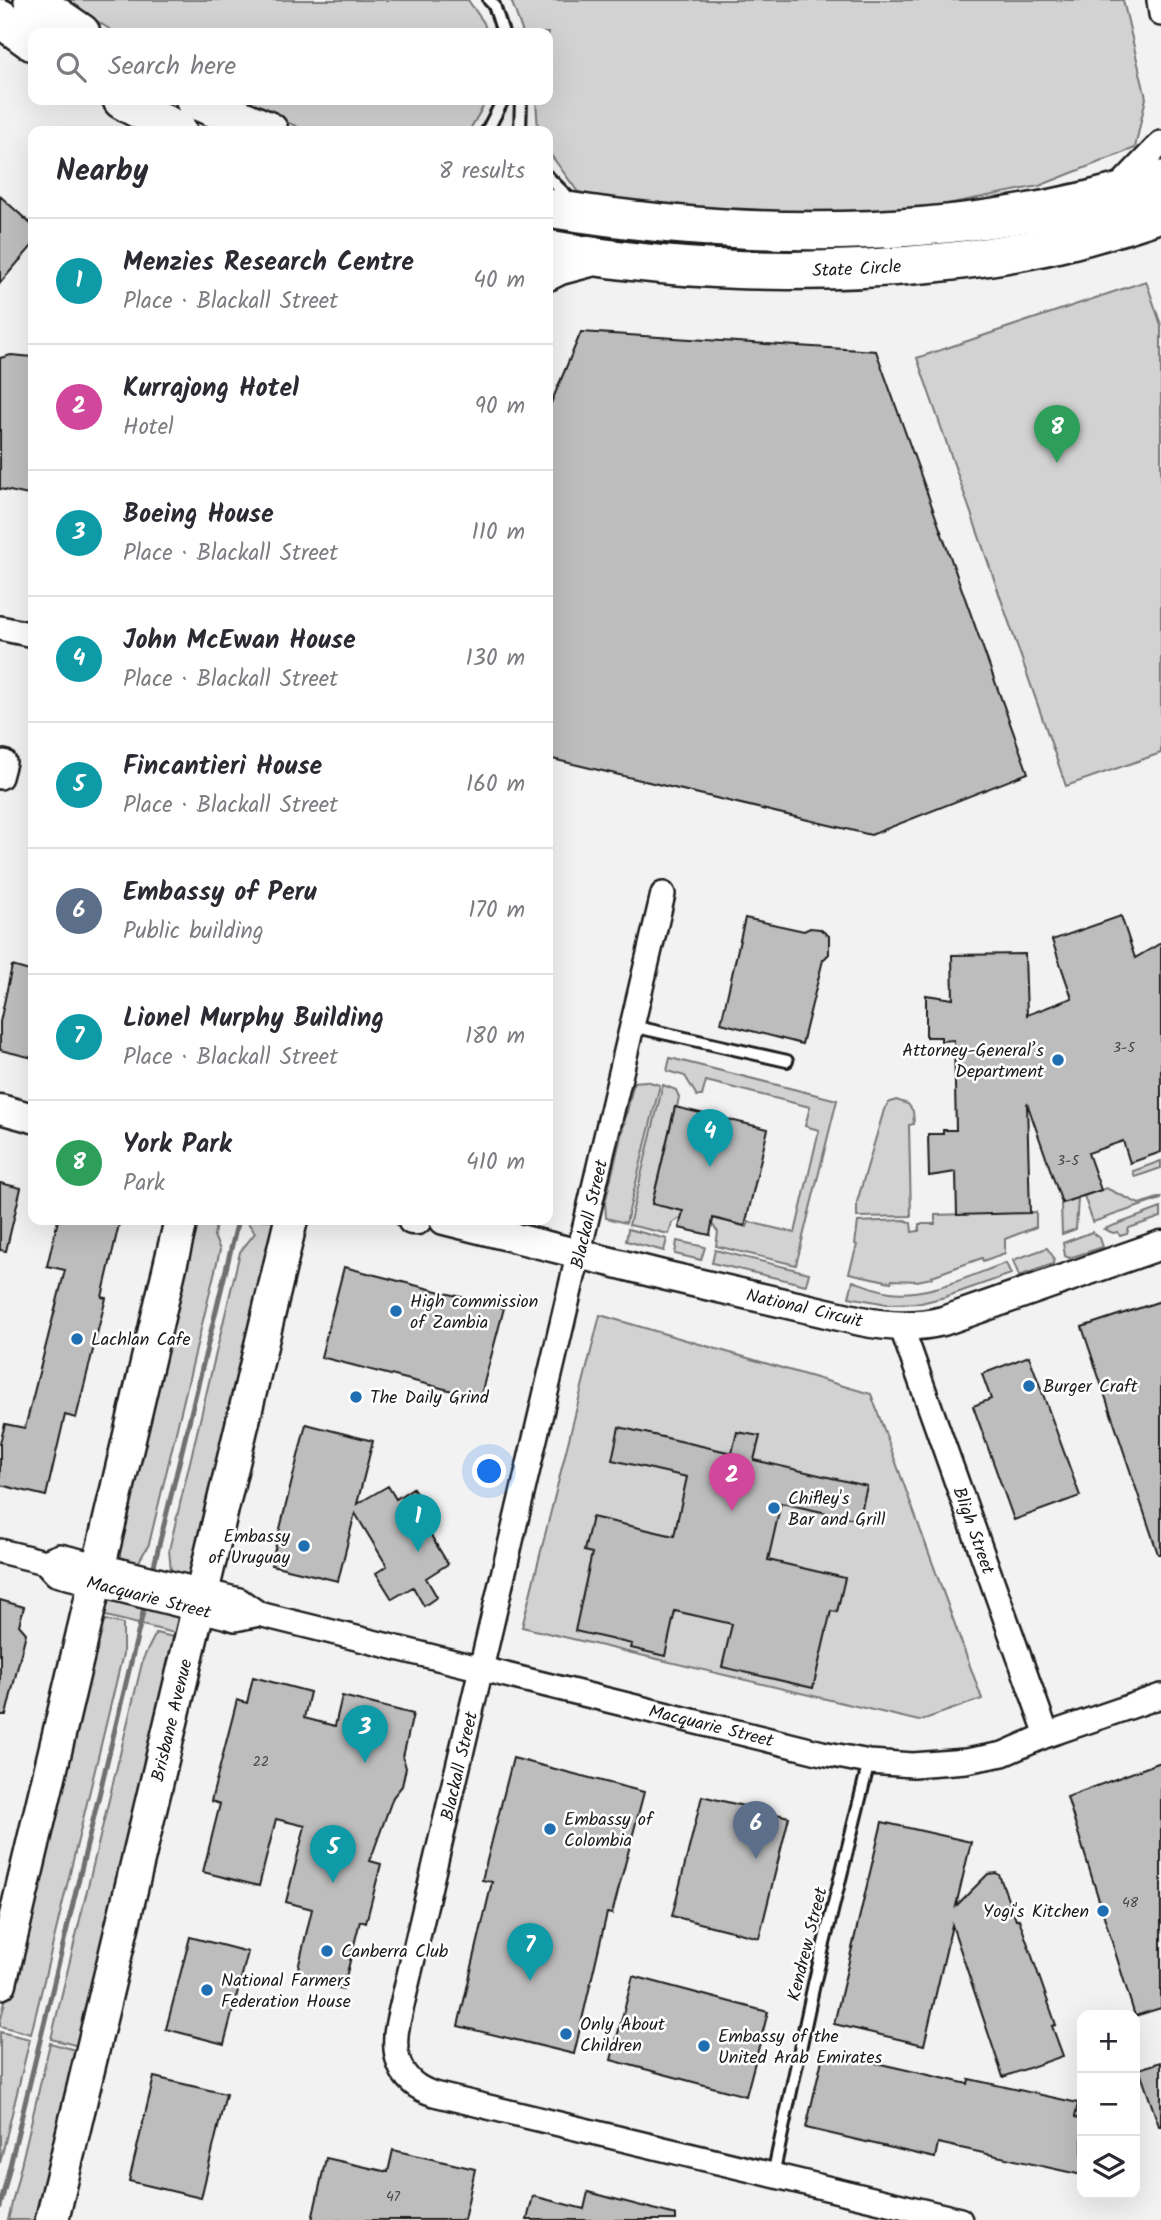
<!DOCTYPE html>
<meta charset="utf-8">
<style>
body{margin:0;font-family:Kalam,sans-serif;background:#f7f7f7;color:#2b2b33}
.controls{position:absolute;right:21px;bottom:21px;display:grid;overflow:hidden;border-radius:14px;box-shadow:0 7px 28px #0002}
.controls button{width:63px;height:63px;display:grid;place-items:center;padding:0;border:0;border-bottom:2px solid #e1e1e2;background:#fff;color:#2b2b33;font:35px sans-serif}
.you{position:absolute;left:490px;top:1472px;width:24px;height:24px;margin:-18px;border:5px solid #fff;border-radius:50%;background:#1a73e8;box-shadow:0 0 0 10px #1a73e833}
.badge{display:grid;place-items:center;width:46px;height:46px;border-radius:50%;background:#1f6fb2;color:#fff;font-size:23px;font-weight:700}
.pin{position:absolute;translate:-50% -58px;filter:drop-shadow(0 2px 4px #0008)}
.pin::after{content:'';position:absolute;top:37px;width:24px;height:21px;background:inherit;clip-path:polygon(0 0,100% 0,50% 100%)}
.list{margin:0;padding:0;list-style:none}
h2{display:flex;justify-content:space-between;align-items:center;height:91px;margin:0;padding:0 28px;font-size:30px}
h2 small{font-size:23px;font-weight:400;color:#7c7c81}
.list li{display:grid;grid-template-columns:46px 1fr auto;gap:21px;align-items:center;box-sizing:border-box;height:126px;padding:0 28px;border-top:2px solid #e1e1e2}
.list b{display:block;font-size:26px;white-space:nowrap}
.list p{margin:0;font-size:23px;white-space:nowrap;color:#7c7c81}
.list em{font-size:23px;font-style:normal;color:#7c7c81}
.icon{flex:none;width:38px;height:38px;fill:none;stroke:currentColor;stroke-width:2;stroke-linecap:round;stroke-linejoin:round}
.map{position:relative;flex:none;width:1161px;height:2220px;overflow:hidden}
.search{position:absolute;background:#fff;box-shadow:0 7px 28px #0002;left:28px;top:28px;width:525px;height:77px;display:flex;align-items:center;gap:18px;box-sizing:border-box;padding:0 24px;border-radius:14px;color:#7c7c81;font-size:26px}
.panel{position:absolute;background:#fff;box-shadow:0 7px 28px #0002;left:28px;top:126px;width:525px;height:1099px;border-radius:14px}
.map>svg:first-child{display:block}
.green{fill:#d2d2d2;stroke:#777;stroke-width:2}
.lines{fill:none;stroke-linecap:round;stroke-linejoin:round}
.stream{stroke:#707070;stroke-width:5}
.building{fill:#bdbdbd;stroke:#1c1c1c;stroke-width:2}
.service-casing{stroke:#1c1c1c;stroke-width:16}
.minor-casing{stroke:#1c1c1c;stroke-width:28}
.tertiary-casing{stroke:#1c1c1c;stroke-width:33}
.secondary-casing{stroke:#1c1c1c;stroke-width:37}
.trunk-casing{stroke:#1c1c1c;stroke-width:42}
.service{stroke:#fff;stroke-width:10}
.minor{stroke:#fff;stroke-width:23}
.tertiary{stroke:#fff;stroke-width:28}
.secondary{stroke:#fff;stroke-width:32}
.trunk{stroke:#fff;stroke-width:37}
.poi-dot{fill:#1f6fb2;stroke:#fff;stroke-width:2.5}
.labels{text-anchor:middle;stroke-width:5;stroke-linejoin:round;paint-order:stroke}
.number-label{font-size:14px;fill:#444}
.street-label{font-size:18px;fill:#1c1c1c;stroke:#fff}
.poi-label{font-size:18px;fill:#1c1c1c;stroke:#fff;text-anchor:start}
</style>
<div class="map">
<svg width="1161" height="2220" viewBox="0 0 1161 2220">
<rect width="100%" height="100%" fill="#f2f2f2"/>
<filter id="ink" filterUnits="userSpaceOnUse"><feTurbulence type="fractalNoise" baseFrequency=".0143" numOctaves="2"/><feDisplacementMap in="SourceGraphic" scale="14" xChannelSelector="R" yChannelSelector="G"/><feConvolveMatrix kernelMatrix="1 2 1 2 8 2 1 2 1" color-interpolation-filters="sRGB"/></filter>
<g filter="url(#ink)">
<path class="green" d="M63 0H468L484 23 487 33H116Z
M511 0H1123L1146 98 1135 148 1039 186 896 214 701 216 578 192 548 151V131H538L536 100H548V33H523Z
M237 100H487L469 131H307Z
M1146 281 1161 325V753L1066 786 917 358Z
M670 1058 837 1100 796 1265 716 1246 718 1232 712 1224 713 1218 747 1227 749 1222 795 1233 819 1130 805 1126 810 1107 706 1081 702 1096H697L685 1076 667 1071Z
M646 1081 660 1085 626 1223 606 1218 605 1203 634 1082Z
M663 1085 676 1090 679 1097 677 1107H675L652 1203 683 1211 682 1217 672 1223 669 1234 629 1225Z
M896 1100 908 1104 913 1111 914 1124 909 1125 911 1216 857 1217V1202L884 1110 888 1103Z
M1161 1161V1168L1135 1177 1133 1171Z
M1106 1188 1139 1204 1161 1197V1199L1093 1222 1084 1196Z
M1078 1198 1076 1229 1062 1234 1061 1204Z
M1161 1208V1217L1129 1228 1127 1234 1120 1236 1118 1232 1113 1233 1104 1229Z
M1036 1212V1227L1005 1239V1253L983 1261 982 1258 932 1276V1278L917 1281 892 1280 891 1282 849 1273 857 1245 855 1244 858 1222 905 1220 911 1223 912 1232 919 1231V1224H935V1215Z
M193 1220H222L216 1223 214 1236 220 1250 149 1544 138 1563 134 1565 121 1558 118 1552Z
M246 1220H282L192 1574 189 1577 174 1576 171 1571 169 1550 240 1252 255 1233Z
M628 1229 667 1239 664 1251 626 1241Z
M1092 1232 1100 1238 1103 1247 1069 1258 1065 1256 1063 1243Z
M677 1241 705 1247 701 1260 675 1254Z
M1047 1248 1054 1258 1053 1264 1019 1276 1013 1260Z
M715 1250 809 1273 806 1285 712 1263Z
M1006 1263 1011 1274 945 1297 921 1303 887 1304 849 1297 853 1281C865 1285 877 1290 890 1292 928 1297 971 1275 1006 1263Z
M600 1315 871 1394 982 1699 919 1721 522 1627Z
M103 1594 182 1616V1635L98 1614Z
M97 1618 123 1624V1654L31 2034 0 2026V2022Z
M156 1633 182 1639 79 2046 51 2039 143 1659Z
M0 2032 30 2039 0 2163Z
M50 2043 79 2051 41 2220H8Z"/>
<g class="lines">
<path class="stream" d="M152 1574 238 1220
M0 2207 145 1604"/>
</g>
<path class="building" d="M0 196 33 226V245L0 283Z
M581 332 876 351 1028 773 871 835 548 758V410Z
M11 355 33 357V496L0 489V358Z
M1121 916 1135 958 1161 943V1152L1130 1163 1123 1141 1088 1153 1101 1190 1062 1203 1027 1103 1030 1213 957 1215 956 1172 929 1176 928 1134H943V1130H956L954 1040 941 1041V1037H926V995L953 999 952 955 1025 954 1027 1015 1072 998 1052 940Z
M745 918 804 931 810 928 820 929 829 936V954L823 960 802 1044 721 1023Z
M12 966 33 972V1058L0 1050V1022Z
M675 1107 768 1129 745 1226 713 1218 710 1235 679 1228 683 1211 652 1204Z
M0 1183 21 1188 6 1251 0 1250Z
M58 1220H120L102 1297 106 1298 76 1418 65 1415 46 1496 0 1485V1443L5 1424 25 1428 65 1270 47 1266Z
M344 1267 504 1308 480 1398 321 1357Z
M1161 1301V1554H1158L1082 1327Z
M1029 1356 1080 1496 1014 1520 973 1406 991 1399 982 1374Z
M306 1424 373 1441 357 1504 388 1486 396 1499 413 1488 428 1512 420 1517 448 1564 426 1578 437 1597 424 1606 413 1587 392 1599 376 1573 387 1566 355 1513 338 1581 271 1565Z
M619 1427 732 1453 737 1432 760 1436 754 1460 867 1486 859 1520 781 1503 768 1560 845 1578 837 1612 831 1611 813 1688 722 1667 732 1624 675 1611 665 1656 631 1648 632 1644 575 1631 592 1553 584 1551 592 1517 674 1536 687 1477 612 1460Z
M0 1600 24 1607 19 1625 26 1633 6 1715H0Z
M253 1677 310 1692 304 1718 335 1726 342 1696 413 1714 403 1757 406 1768 402 1786 393 1797 370 1861 381 1864 366 1923 360 1921 343 1989 296 1977 312 1909 286 1902 305 1826 276 1819 259 1886 203 1872 220 1804 211 1801 237 1700 247 1703Z
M513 1758 644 1792 612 1914 607 1913 574 2054 458 2026 492 1882 482 1880Z
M1161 1762V2008L1135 2016 1067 1797Z
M702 1796 789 1817 759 1938 672 1916Z
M882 1822 971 1842 956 1906 988 1874 996 1873 999 1875 1016 1920 1019 1919 1056 2025 1052 2026 1063 2056 1003 2077 952 1925 924 2045 834 2024Z
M190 1937 248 1952 224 2044 166 2029Z
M633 1976 768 2012 746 2096 611 2060Z
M824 2051 968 2084 969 2079 1078 2103 1075 2117 1082 2119V2175L938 2143 935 2158 806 2128Z
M1161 2062V2126H1159L1139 2069Z
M154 2077 226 2094 201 2198 129 2181Z
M393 2150 475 2169 464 2220H312L326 2158 388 2172Z
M588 2192 676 2215V2220H527L533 2196 584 2209Z"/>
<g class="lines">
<defs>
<path id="service" d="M489 0 494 5 503 33
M487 131 503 100
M520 131 521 100
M548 177 570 199
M632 1026 787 1061
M773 2175 814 1984 869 1762"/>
<g id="minor">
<path d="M1159 0 1161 14"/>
<path d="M1119 187 1161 143"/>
<path d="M0 628 33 635"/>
<path d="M0 777 4 762"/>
<path d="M663 894 398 2022C391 2055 399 2083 434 2094L960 2220"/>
<path id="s1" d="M901 1326 1047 1735"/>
<path id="s2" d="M0 1551 45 1562 60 1556 239 1600 259 1614 822 1753 869 1762 913 1765 966 1761 1003 1754 1047 1735 1161 1696"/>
<path id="s3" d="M45 1562 56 1574 228 1617 235 1619 259 1614"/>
</g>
<g id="tertiary">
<path d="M0 1109 33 1118"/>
<path d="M412 1220H417"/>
<path id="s4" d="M444 1220 667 1276 861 1321C889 1327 915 1328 943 1321L1161 1245"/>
</g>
<g id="secondary">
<path d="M548 274 560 268 598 258"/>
<path d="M0 1983 181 1220"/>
<path id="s5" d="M52 2220 291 1220"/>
</g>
<g id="trunk">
<path d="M33 0 81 33"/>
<path d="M0 18 33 42"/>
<path d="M122 100 178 131"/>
<path d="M195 100 269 131"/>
<path d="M548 208C750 241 964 243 1161 180"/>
<path id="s6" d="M548 249C675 272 805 276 934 263 976 259 1018 253 1059 243 1093 235 1128 224 1161 213"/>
</g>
</defs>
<use href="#service" class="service-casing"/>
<use href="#minor" class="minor-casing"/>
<use href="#tertiary" class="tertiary-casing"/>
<use href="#secondary" class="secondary-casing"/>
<use href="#trunk" class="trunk-casing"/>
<use href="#service" class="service"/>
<use href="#minor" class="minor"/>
<use href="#tertiary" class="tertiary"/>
<use href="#secondary" class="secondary"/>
<use href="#trunk" class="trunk"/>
</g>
</g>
<g class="poi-dot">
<circle cx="1058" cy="1060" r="7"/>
<circle cx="396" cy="1311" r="7"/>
<circle cx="77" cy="1339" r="7"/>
<circle cx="1029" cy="1386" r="7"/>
<circle cx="356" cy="1397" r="7"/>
<circle cx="774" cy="1508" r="7"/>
<circle cx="304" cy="1546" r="7"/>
<circle cx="550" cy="1829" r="7"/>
<circle cx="1103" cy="1911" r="7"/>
<circle cx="327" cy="1951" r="7"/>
<circle cx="207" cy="1990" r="7"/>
<circle cx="566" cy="2034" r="7"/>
<circle cx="704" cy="2046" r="7"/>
</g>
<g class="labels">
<g class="number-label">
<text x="1124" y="1052">3-5</text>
<text x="1068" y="1165">3-5</text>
<text x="261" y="1766">22</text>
<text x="1130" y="1907">48</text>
<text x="393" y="2201">47</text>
</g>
<g class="street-label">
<text dy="6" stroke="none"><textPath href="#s6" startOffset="310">State Circle</textPath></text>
<text transform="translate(589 1214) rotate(-77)" y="6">Blackall Street</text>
<text dy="6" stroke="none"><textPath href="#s4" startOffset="371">National Circuit</textPath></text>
<text dy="6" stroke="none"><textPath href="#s1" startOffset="217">Bligh Street</textPath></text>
<text dy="6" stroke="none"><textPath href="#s3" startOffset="112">Macquarie Street</textPath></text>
<text dy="6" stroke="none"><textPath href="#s5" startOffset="514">Brisbane Avenue</textPath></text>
<text dy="6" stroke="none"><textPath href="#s2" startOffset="737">Macquarie Street</textPath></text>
<text transform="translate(459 1766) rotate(-77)" y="6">Blackall Street</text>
<text transform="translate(807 1944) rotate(-76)" y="6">Kendrew Street</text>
</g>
<g class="poi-label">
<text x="1044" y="1056" text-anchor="end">Attorney-General’s<tspan x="1044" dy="21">Department</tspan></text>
<text x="410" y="1307">High commission<tspan x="410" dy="21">of Zambia</tspan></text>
<text x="91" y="1345">Lachlan Cafe</text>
<text x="1043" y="1392">Burger Craft</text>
<text x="370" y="1403">The Daily Grind</text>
<text x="788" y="1504">Chifley's<tspan x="788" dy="21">Bar and Grill</tspan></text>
<text x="290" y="1542" text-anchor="end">Embassy<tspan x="290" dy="21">of Uruguay</tspan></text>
<text x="564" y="1825">Embassy of<tspan x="564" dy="21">Colombia</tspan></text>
<text x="1089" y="1917" text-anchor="end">Yogi's Kitchen</text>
<text x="341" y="1957">Canberra Club</text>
<text x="221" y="1986">National Farmers<tspan x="221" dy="21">Federation House</tspan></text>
<text x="580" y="2030">Only About<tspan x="580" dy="21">Children</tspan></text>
<text x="718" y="2042">Embassy of the<tspan x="718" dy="21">United Arab Emirates</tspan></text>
</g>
</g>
</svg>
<div class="controls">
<button>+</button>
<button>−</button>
<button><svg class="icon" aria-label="layers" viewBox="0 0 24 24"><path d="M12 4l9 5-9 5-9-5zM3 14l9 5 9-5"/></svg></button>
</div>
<div class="you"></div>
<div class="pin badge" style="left:418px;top:1552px;background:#0f9aa8">1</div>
<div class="pin badge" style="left:732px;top:1511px;background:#d1479c">2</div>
<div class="pin badge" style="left:365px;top:1763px;background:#0f9aa8">3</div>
<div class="pin badge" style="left:710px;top:1167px;background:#0f9aa8">4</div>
<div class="pin badge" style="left:333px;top:1883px;background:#0f9aa8">5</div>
<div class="pin badge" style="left:756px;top:1859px;background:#5c6f8a">6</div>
<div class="pin badge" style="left:530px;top:1981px;background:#0f9aa8">7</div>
<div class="pin badge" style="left:1057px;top:463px;background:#2e9e5b">8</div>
<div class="search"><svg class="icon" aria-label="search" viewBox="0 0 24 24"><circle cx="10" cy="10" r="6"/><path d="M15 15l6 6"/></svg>Search here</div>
<section class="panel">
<h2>Nearby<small>8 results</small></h2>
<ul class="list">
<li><span class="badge" style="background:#0f9aa8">1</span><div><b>Menzies Research Centre</b><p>Place · Blackall Street</p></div><em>40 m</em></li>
<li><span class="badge" style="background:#d1479c">2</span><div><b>Kurrajong Hotel</b><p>Hotel</p></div><em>90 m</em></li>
<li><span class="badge" style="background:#0f9aa8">3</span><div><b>Boeing House</b><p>Place · Blackall Street</p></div><em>110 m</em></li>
<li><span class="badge" style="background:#0f9aa8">4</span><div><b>John McEwan House</b><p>Place · Blackall Street</p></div><em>130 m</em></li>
<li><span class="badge" style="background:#0f9aa8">5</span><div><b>Fincantieri House</b><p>Place · Blackall Street</p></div><em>160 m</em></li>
<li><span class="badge" style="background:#5c6f8a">6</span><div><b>Embassy of Peru</b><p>Public building</p></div><em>170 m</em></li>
<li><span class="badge" style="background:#0f9aa8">7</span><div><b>Lionel Murphy Building</b><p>Place · Blackall Street</p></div><em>180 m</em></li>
<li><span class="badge" style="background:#2e9e5b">8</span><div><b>York Park</b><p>Park</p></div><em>410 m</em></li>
</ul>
</section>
</div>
